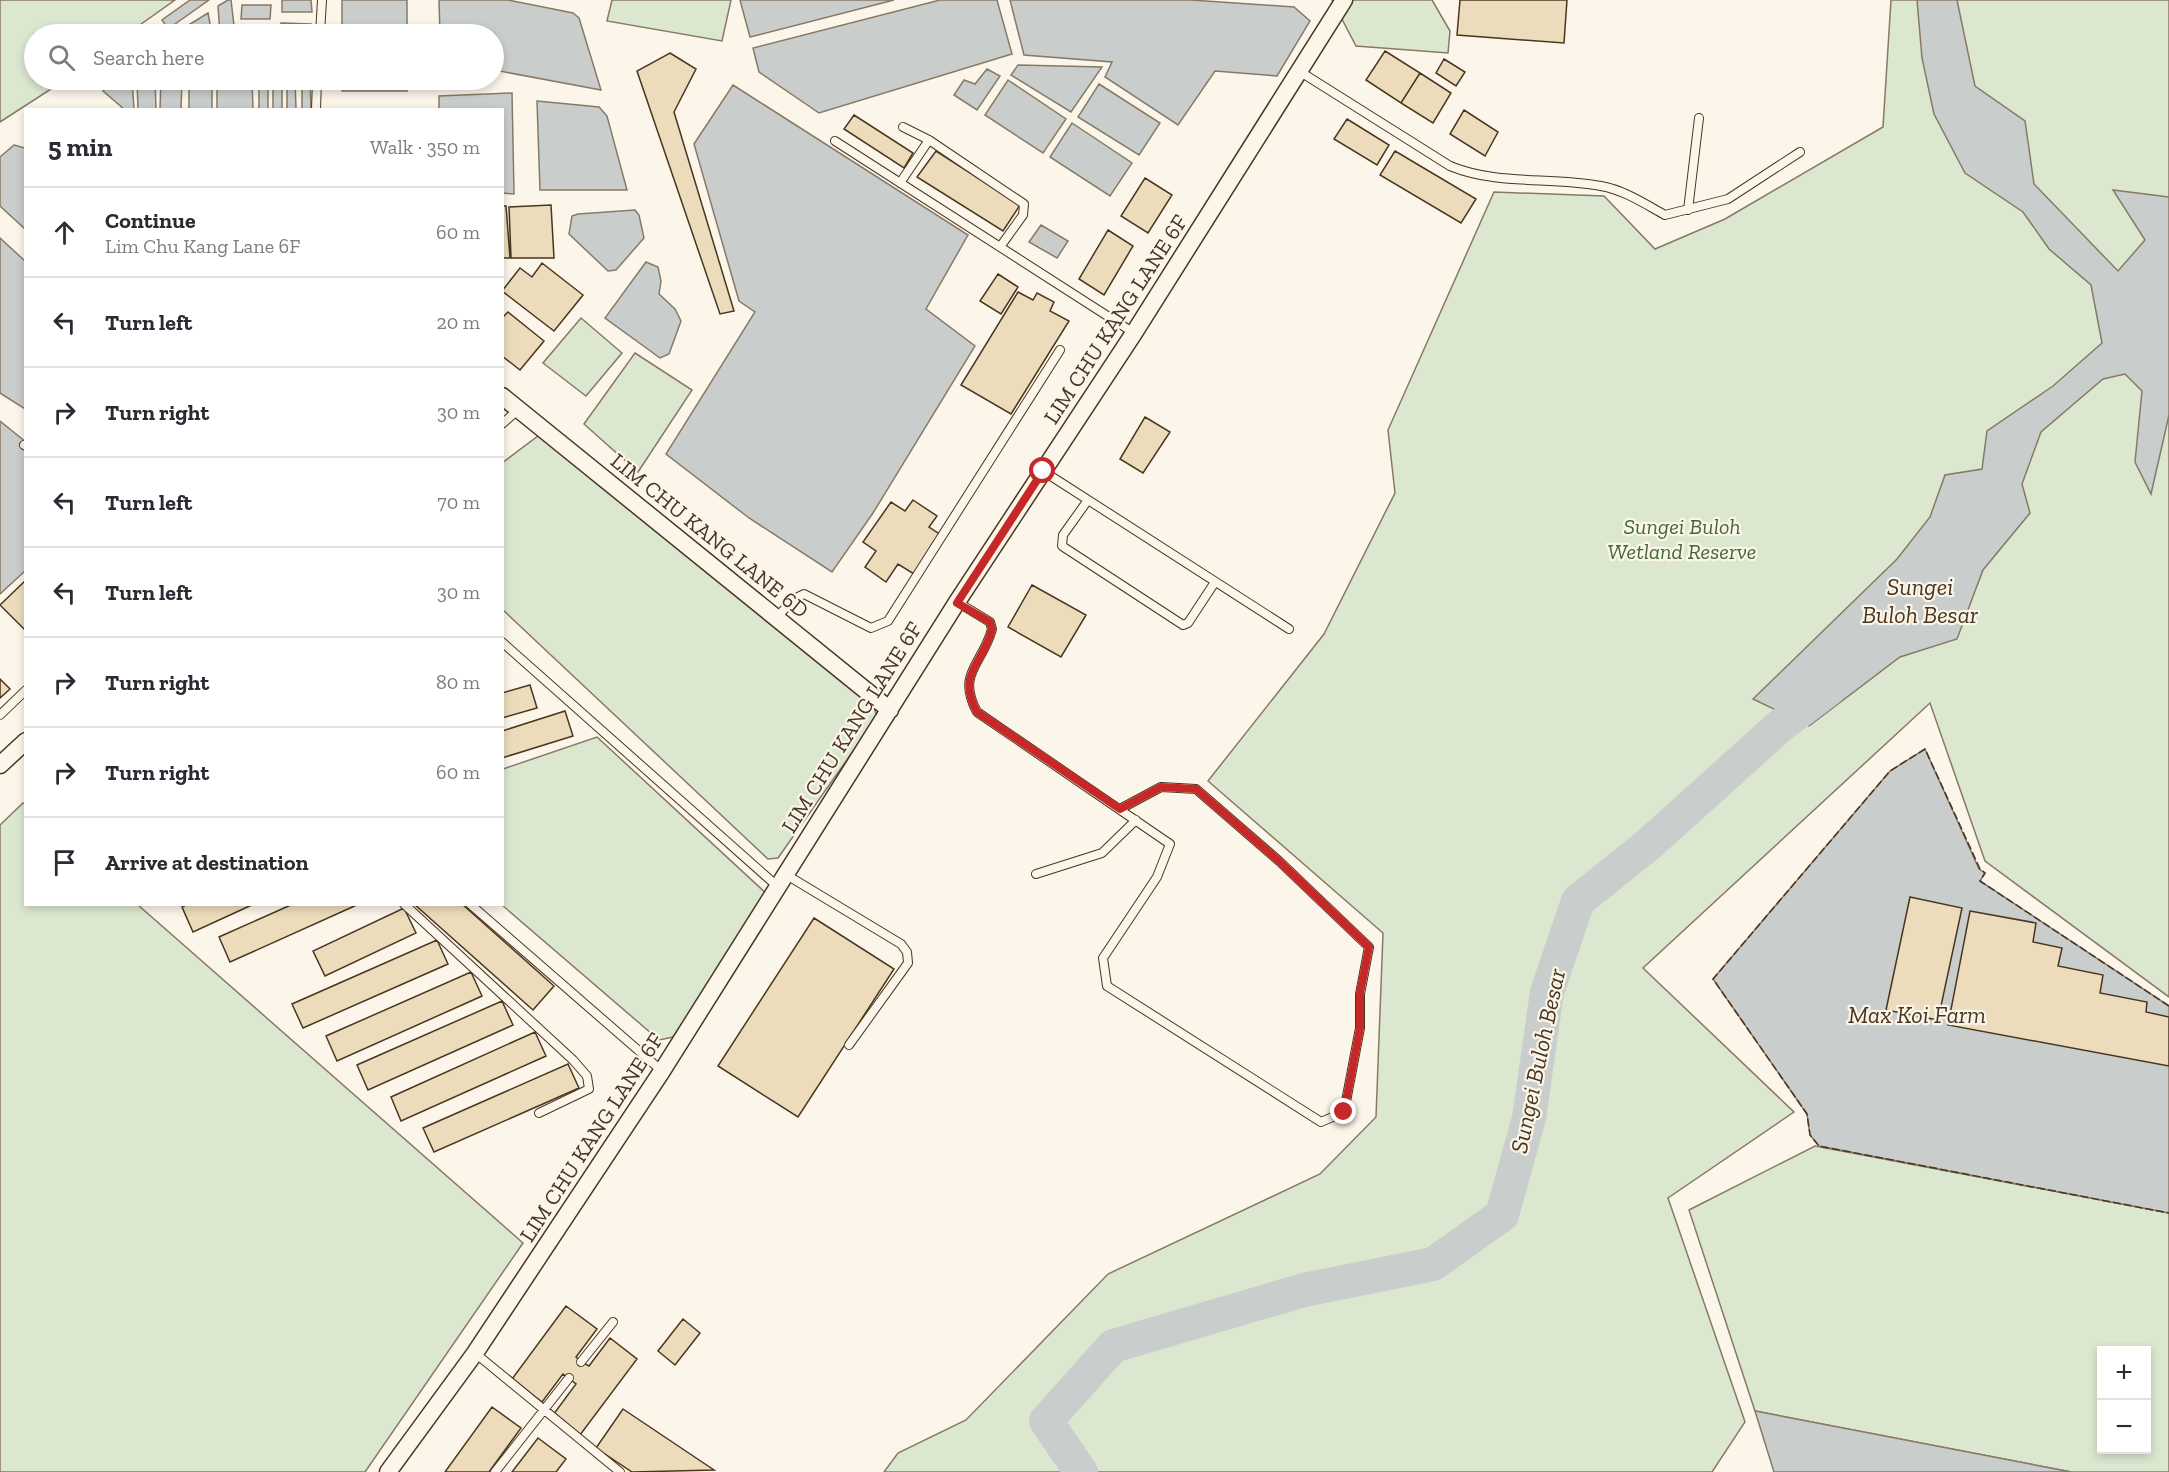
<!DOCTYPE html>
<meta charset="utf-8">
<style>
body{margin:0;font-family:"Zilla Slab",serif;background:#f7f7f7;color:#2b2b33}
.controls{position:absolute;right:18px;bottom:18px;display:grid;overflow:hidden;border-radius:0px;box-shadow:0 3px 9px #0003}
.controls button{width:54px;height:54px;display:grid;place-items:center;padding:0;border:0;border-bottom:2px solid #e1e1e2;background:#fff;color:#2b2b33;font:30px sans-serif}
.stop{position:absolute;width:18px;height:18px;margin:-14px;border:4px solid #c62828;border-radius:50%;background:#fff}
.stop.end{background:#c62828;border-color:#fff;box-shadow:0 2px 6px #0008}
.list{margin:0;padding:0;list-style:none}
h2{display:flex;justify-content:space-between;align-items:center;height:78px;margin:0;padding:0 24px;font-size:26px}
h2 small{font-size:20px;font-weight:400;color:#7c7c81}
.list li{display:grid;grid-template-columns:39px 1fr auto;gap:18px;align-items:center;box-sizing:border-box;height:90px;padding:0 24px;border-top:2px solid #e1e1e2}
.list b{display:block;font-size:22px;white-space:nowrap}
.list p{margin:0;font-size:20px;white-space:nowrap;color:#7c7c81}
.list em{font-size:20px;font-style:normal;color:#7c7c81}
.icon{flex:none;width:33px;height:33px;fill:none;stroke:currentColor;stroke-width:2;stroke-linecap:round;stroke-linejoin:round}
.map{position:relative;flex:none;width:2169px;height:1472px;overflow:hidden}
.search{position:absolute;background:#fff;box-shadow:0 3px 9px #0003;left:24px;top:24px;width:480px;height:66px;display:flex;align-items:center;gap:15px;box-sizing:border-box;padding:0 21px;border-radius:33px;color:#7c7c81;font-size:22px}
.panel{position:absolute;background:#fff;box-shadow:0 3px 9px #0003;left:24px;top:108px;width:480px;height:798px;border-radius:0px}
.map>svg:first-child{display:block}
.green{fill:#dce7d0;stroke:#887966;stroke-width:1.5;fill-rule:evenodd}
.water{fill:#c9cecd;stroke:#887966;stroke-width:1.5}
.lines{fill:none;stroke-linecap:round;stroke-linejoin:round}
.river{stroke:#c9cecd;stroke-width:34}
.building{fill:#ecdcbc;stroke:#4a3520;stroke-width:1.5}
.service-casing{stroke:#4a3520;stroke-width:10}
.minor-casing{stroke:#4a3520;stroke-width:19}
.service{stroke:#fbf6e9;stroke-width:8}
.minor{stroke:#fbf6e9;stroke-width:16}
.fence{stroke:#4a3520;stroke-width:1.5;stroke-dasharray:8 3;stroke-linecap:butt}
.route{stroke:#c62828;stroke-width:8}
.labels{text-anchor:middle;stroke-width:4.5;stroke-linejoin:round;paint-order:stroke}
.street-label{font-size:22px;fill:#4a3520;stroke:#fbf6e9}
.park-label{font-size:22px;font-style:italic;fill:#436837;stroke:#fbf6e9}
.water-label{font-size:24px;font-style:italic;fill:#4a3520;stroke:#fbf6e9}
</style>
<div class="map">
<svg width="2169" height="1472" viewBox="0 0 2169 1472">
<rect width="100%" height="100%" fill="#fbf6e9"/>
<path class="green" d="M0 0H175L127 34H34V80H65L0 122Z
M612 0H731L722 41 607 21Z
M1332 0H1432L1450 31 1448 53 1356 46Z
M1891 0H2169V997L1985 861 1930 703 1643 968 1794 1112 1668 1198 1745 1422 1712 1472H884L898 1453 966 1420 1108 1274 1320 1174 1376 1117 1383 933 1208 781 1324 634 1395 493 1388 430 1494 192 1604 196 1655 249 1725 219 1883 127Z
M581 318 622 353 586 396 543 363Z
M635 353 692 390 638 472 584 424Z
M538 436 874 707 877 717 778 858 768 859 503 610 502 463Z
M597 737 769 896 673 1037 659 1040 502 905 503 769Z
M23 803 26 805V904L138 905 523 1243 365 1472H0V825Z
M1815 1146 2169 1213V1472H2071L1755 1411 1689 1210ZM2102 1350H2146V1450H2102Z"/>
<path class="water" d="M190 0H209L168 29 162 20Z
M228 0H231L235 34H220L218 6Z
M282 0H311L312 12H282Z
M342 0H407V34H342Z
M439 0H508L573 13 579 18 601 90 494 70V34H440Z
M740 0H894L750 37Z
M940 0H997L1012 54 819 113 759 72 753 48Z
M1010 0H1191L1294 7 1310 21 1277 76 1215 71 1178 125 1105 77 1112 62 1024 55Z
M1917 0H1957L1975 86 2025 121 2034 184 2118 271 2145 240 2113 190 2169 197V415L2151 494 2135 462 2142 391 2125 374 2103 379 2041 432 2022 484 2030 513 1983 570 1957 639 1900 657 1809 726 1753 699 1897 559 1930 517 1945 475 1982 469 1987 431 2053 386 2102 343 2091 285 2049 249 2023 212 1965 173 1934 114 1922 58Z
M242 5H271L270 19H241Z
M208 13 212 34H174Z
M281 23 311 24V34H281Z
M1018 65 1102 67 1071 112 1011 75Z
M987 69 1000 76 977 110 954 95 964 80 975 84Z
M117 80H132L134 109H124L103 91Z
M137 80H155L156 109H138Z
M161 80H182L181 109H160Z
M189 80H212V109H189Z
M217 80H252L253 109H217Z
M259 80H268V109H259Z
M273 80H282V109H273Z
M287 80H295L296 109H287Z
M302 80H310L311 109H302Z
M342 80H407V91H342Z
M1008 80 1066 119 1043 153 985 115Z
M1099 84 1160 123 1139 155 1078 117Z
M733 85 968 235 926 309 975 346 873 513 832 572 749 518 666 454 755 312 739 301 694 144Z
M512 93 514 194 503 193 502 110 439 109V96Z
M537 101 599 107 607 116 627 190H540Z
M1072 123 1132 163 1110 196 1050 157Z
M14 145 25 148V229L0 206V157Z
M635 210 639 215 644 238 616 270 608 271 569 234 572 216 578 214Z
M1041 225 1068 241 1057 258 1029 242Z
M0 238 25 261V409L0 393Z
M646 262 658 267 661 281 659 294 675 309 681 321 669 354 660 358 605 318Z
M0 421 26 442 25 571 0 594Z
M1925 749 1979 869 1985 873 1980 881 2169 1006V1213L1819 1146 1810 1135 1807 1114 1713 979 1890 771Z
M1755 1411 2066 1471 2071 1472H1774Z"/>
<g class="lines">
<path class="river" d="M1081 1472 1046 1421 1113 1346 1304 1290 1433 1264 1502 1215 1529 1118 1547 992 1578 901 1649 844 1780 726 1829 689"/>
</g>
<path class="building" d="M1460 0H1567L1564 43 1457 35Z
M1385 51 1420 73 1401 103 1366 80Z
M670 53 696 69 674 112 734 311 720 314 637 71Z
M1444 59 1465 72 1456 86 1436 73Z
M1420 73 1451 93 1433 123 1401 103Z
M1464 110 1498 132 1485 156 1450 134Z
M854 115 913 153 904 168 844 129Z
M1347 119 1389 145 1377 165 1334 139Z
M936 151 1020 205 1003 231 917 177Z
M1395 151 1476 199 1461 223 1380 175Z
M1145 178 1172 195 1148 233 1121 216Z
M551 205 554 258H511L509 207Z
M502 206H506L510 258H502Z
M1108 230 1133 246 1104 295 1079 279Z
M542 263 583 295 554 331 502 291 520 268 532 277Z
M998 274 1018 287 1001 314 980 301Z
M1018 292 1033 300 1037 293 1054 302 1050 311 1069 321 1011 414 961 385Z
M508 312 544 341 520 370 502 356V318Z
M1145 417 1170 432 1143 473 1120 459Z
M913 500 937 516 929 527 941 535 914 574 898 564 886 582 865 567 876 551 863 542 891 502 905 511Z
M26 580V631L0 605Z
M1032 585 1086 615 1061 657 1008 627Z
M0 679 10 689 0 698Z
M530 685 537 708 502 718V693Z
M565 711 573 736 502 758V731Z
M1910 897 1962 908 1938 1020 1886 1010Z
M188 904H254L193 932 182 907Z
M293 904H359L230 962 219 937Z
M414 904H462L554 986 533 1010Z
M404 908 416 933 325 976 313 951Z
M1970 911 2036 923 2033 942 2062 948 2058 966 2103 975 2100 993 2147 1002 2146 1012 2169 1017V1066L1948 1025Z
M814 918 894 969 798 1117 718 1066Z
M437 940 448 964 303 1028 292 1004Z
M471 972 482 996 337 1061 326 1036Z
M502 1001 513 1025 368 1090 357 1065Z
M535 1032 546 1056 401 1121 391 1097Z
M568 1064 579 1088 434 1152 423 1128Z
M566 1306 597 1329 576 1357 581 1362 589 1366 610 1338 637 1359 580 1435 553 1415 576 1384 563 1374 542 1402 512 1379Z
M683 1319 700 1333 675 1365 658 1351Z
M492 1407 521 1428 489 1472H445Z
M623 1409 714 1470 632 1472 596 1448Z
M538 1438 566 1459 556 1472H512Z"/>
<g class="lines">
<defs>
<path id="service" d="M320 34 322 0
M1299 71 1450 166C1499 186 1550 176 1601 186 1624 190 1645 204 1665 215L1728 199 1800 152
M316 110 317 80
M903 127 929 140 1024 204 1023 215 1000 247
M835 141 1134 333
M900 183 929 140
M1688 210 1699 118
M502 424 519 409
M24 445 26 446
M1043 471 1289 629
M1088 500 1063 535 1062 546 1183 625 1188 623 1215 582
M957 602 990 622 992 629C983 664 956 673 977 712L1170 844 1157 877 1103 958 1107 986 1321 1122 1344 1112 1360 1028V994L1369 947 1279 861 1196 789 1161 787 1120 809
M776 618 794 599 804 594 871 628 888 621 1060 350
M502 642 777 886
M0 715 26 690
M785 874 901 944 907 952 908 963 849 1045
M1036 874 1102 853 1136 820
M404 904 573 1060 587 1076 589 1089 539 1113
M470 904 662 1071
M475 1353 620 1472
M581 1362 613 1322
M495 1472 569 1378"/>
<path id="minor" d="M502 396 890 710
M0 765 26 741
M388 1472 475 1353 662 1071 957 602 1134 333 1344 0"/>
</defs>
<use href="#service" class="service-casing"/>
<use href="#minor" class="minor-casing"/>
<use href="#service" class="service"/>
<use href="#minor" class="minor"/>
<path class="fence" d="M2169 1006 1980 881 1985 873 1980 869 1925 749 1890 771 1713 979 1807 1114 1810 1135 1819 1146 2169 1213"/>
</g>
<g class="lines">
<path class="route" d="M1043 471 957 603 990 622 992 629C983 665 956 673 977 712L1120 809 1161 787 1196 789 1279 861 1369 947 1360 993V1028L1344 1112"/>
</g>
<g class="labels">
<g class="street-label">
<text transform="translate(1115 319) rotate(-57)" y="8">LIM CHU KANG LANE 6F</text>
<text transform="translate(710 535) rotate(39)" y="8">LIM CHU KANG LANE 6D</text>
<text transform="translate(851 727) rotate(-58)" y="8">LIM CHU KANG LANE 6F</text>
<text transform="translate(591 1137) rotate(-57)" y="8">LIM CHU KANG LANE 6F</text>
</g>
<g class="park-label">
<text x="1682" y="534">Sungei Buloh<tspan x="1682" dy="25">Wetland Reserve</tspan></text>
</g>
<g class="water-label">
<text x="1920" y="595">Sungei<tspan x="1920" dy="28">Buloh Besar</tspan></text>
<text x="1917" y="1023">Max Koi Farm</text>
<text transform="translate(1538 1061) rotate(-78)" y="8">Sungei Buloh Besar</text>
</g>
</g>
</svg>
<div class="controls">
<button>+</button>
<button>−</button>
</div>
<div class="stop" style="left:1043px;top:471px"></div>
<div class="stop end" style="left:1344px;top:1112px"></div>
<div class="search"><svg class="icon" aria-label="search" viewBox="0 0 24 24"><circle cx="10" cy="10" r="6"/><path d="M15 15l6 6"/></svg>Search here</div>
<section class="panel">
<h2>5 min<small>Walk · 350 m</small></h2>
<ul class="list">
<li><svg class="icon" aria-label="ahead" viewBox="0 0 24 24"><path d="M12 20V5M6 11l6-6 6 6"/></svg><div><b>Continue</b><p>Lim Chu Kang Lane 6F</p></div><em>60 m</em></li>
<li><svg class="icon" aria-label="left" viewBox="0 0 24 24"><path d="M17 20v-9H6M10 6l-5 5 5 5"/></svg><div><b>Turn left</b></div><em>20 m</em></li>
<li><svg class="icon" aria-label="right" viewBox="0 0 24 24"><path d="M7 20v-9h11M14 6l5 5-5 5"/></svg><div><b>Turn right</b></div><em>30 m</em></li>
<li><svg class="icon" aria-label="left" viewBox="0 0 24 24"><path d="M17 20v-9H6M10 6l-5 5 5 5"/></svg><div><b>Turn left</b></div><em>70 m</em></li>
<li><svg class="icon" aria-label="left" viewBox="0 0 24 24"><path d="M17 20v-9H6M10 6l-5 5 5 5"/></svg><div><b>Turn left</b></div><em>30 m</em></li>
<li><svg class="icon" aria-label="right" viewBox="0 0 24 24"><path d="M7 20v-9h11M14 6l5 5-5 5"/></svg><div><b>Turn right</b></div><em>80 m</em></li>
<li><svg class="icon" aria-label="right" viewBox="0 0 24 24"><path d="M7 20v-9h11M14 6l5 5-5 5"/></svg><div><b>Turn right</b></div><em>60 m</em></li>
<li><svg class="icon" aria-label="arrive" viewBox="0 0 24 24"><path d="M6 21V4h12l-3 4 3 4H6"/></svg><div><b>Arrive at destination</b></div></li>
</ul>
</section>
</div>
